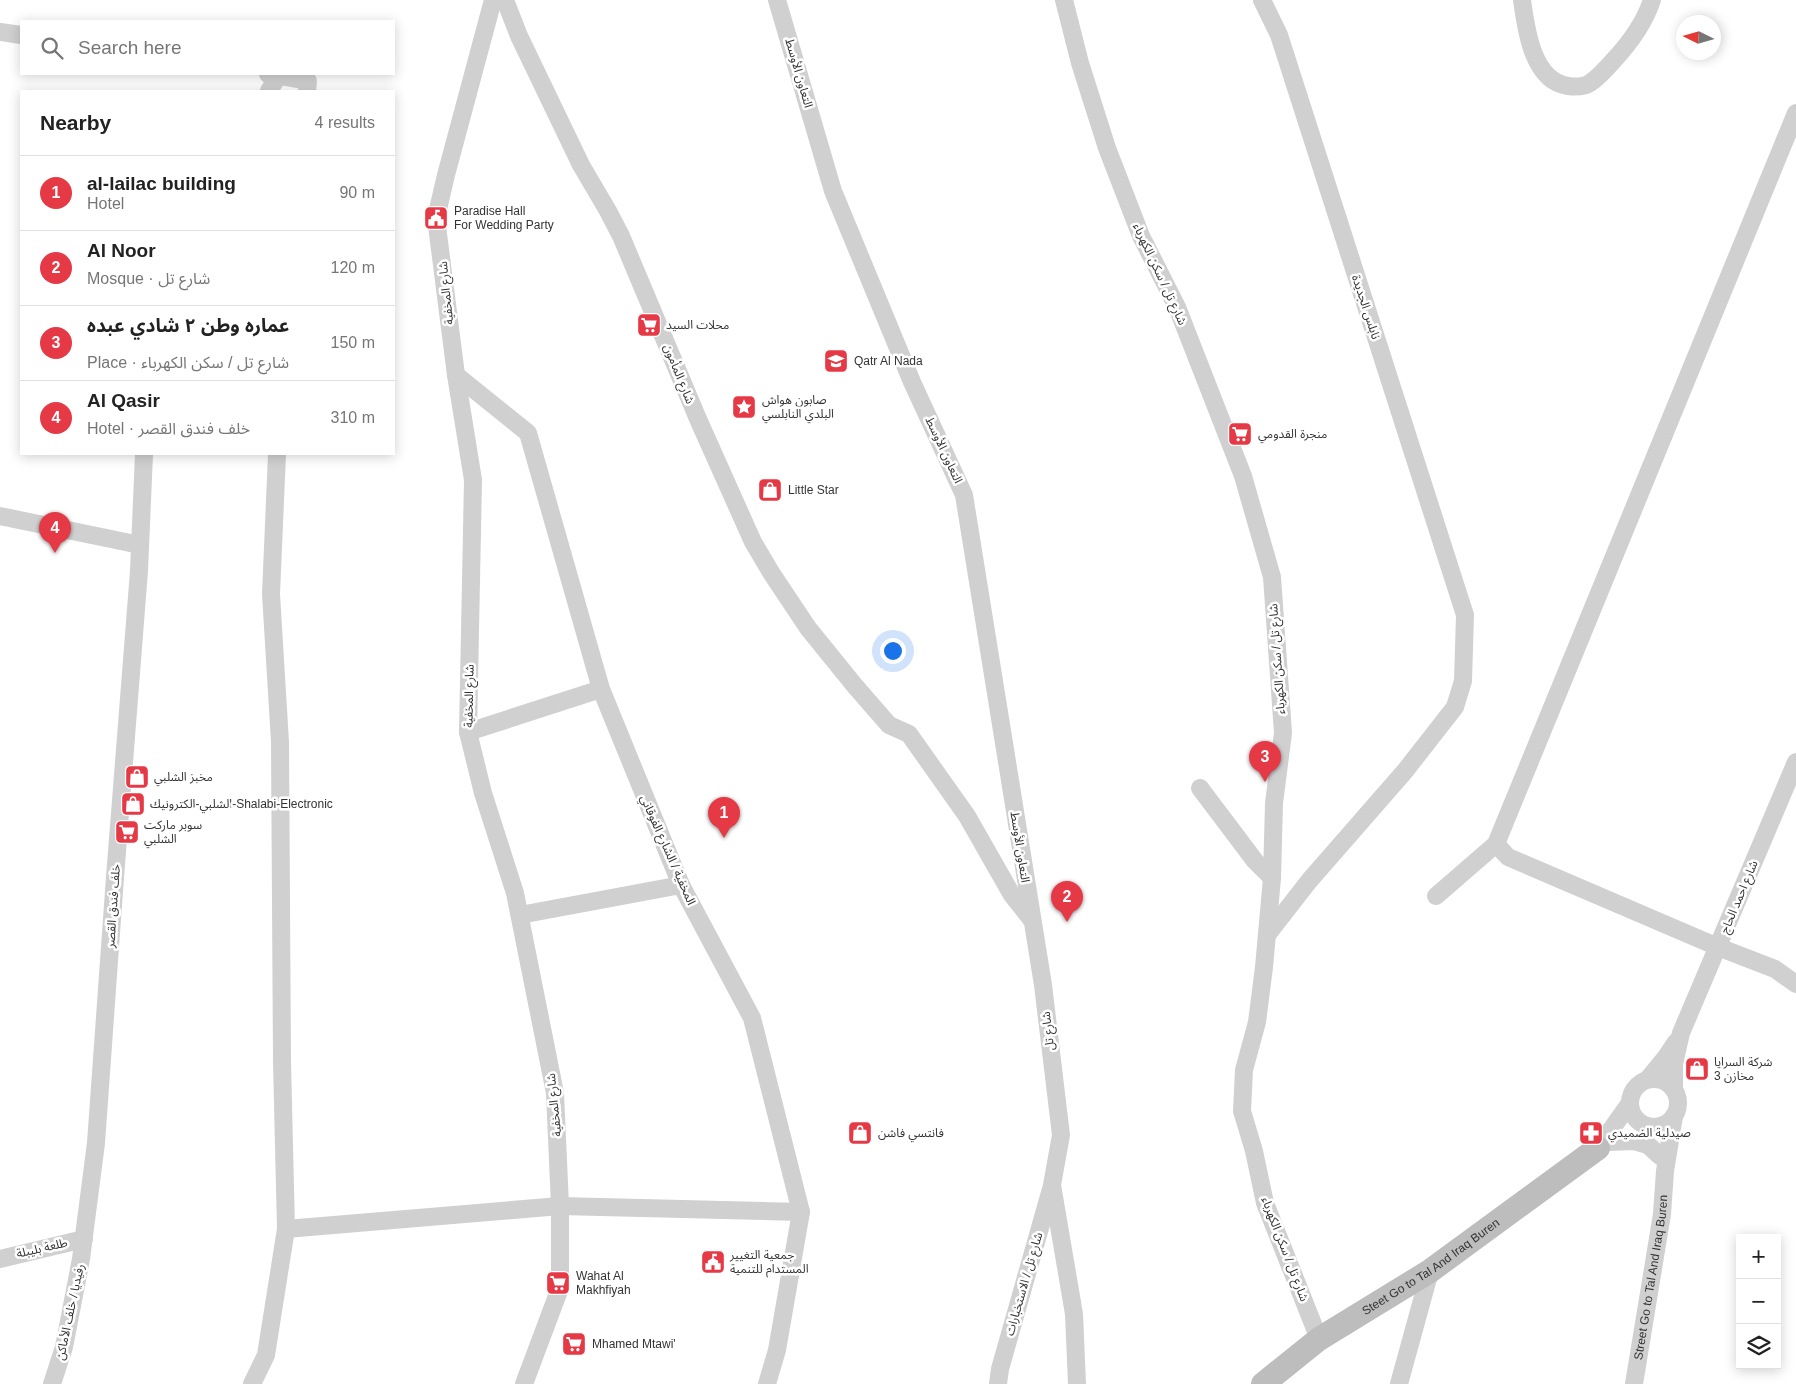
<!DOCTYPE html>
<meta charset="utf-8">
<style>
body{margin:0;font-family:Arial,"Noto Sans Arabic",sans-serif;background:#f6f6f6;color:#222}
.controls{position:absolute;right:15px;bottom:15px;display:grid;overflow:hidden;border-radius:0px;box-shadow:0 2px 12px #0003}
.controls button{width:45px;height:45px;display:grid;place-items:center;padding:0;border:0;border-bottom:1px solid #e0e0e0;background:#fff;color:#222;font:25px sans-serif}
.compass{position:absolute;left:1676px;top:15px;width:45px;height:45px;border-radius:50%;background:#fff;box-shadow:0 2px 12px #0003;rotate:275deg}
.you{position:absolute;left:892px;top:650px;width:18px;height:18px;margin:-12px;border:4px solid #fff;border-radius:50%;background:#1a73e8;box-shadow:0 0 0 8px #1a73e833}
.badge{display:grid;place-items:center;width:32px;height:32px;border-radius:50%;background:#e63946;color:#fff;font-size:16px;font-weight:700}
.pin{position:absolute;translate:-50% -41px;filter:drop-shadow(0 1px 2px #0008)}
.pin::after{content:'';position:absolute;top:26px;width:18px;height:15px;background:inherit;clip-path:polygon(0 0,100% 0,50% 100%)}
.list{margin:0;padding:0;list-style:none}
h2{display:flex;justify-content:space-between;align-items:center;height:65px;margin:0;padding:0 20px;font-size:21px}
h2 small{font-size:16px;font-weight:400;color:#767676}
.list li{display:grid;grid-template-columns:32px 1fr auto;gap:15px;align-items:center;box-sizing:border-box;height:75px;padding:0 20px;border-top:1px solid #e0e0e0}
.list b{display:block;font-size:19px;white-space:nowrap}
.list p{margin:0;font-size:16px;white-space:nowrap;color:#767676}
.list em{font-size:16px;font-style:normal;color:#767676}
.icon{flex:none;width:28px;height:28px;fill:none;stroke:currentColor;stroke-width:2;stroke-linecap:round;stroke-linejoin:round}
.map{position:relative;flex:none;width:1796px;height:1384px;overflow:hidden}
.search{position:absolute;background:#fff;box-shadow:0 2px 12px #0003;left:20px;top:20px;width:375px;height:55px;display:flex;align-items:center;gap:12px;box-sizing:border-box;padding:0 18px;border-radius:0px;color:#767676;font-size:19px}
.panel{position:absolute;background:#fff;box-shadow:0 2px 12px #0003;left:20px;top:90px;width:375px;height:365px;border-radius:0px}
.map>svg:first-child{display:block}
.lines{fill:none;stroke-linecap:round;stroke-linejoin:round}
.street{stroke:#d0d0d0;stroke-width:18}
.secondary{stroke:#bdbdbd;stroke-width:24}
.labels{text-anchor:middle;stroke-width:5;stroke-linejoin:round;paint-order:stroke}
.street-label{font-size:12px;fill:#333;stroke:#fff}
.poi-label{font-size:12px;fill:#333;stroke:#fff;text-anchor:start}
</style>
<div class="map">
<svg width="1796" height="1384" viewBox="0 0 1796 1384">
<rect width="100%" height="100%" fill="#fff"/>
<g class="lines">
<g class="street">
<path d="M493 0 446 175 436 218 456 375 473 480 468 732 483 793 515 893 555 1093 560 1206V1288L524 1384"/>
<path d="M505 0 519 36 581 165 608 211 621 236 698 419 753 542 772 574 808 628 855 686 889 725 909 734 967 816 1012 895 1031 919"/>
<path d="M777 0 833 191 912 382 964 495 1043 985 1061 1135 1052 1185 1074 1314 1077 1384"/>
<path d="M1064 0 1080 63 1107 148 1141 236 1177 307 1243 476 1272 577 1283 733 1274 803 1272 878 1264 967 1257 1022 1244 1070 1242 1111 1254 1151 1265 1203 1319 1339"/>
<path d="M1262 0 1279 35 1465 615 1463 681 1455 707 1405 771 1309 881 1267 935"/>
<path d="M1522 0C1526 28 1532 81 1568 86 1575 87 1584 87 1590 83 1599 77 1606 69 1613 61 1630 43 1644 24 1652 0"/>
<path d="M0 32 21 35"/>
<path d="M268 74 308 81 307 91"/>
<path d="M269 91 278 76"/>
<path d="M456 375 528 433 601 689 681 885 752 1018 801 1212 777 1350 767 1384"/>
<path d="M0 516 140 545"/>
<path d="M468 732 601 689"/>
<path d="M1200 788 1255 861 1272 878"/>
<path d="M1496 844 1508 857 1718 947 1775 969 1796 984"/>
<path d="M1436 896 1496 844 1796 113"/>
<path d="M520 915 681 885"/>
<circle cx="1654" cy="1103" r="24"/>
<path d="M1648 1079 1666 1057 1676 1042"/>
<path d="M1674 1088V1064L1681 1033 1796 762"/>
<path d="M1608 1142 1634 1141 1648 1145 1660 1156"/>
<path d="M1598 1148 1630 1103"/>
<path d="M286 1229 560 1206 801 1212"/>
<path d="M0 1259 84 1239"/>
<path d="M52 1384 64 1347 81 1259 96 1143 115 877 139 571 144 454"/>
<path d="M252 1384 266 1355 286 1229 282 1062 280 742 271 594 277 454"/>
<path d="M998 1384 1000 1369 1051 1189"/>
<path d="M1399 1384 1430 1271"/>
<path id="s1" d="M1634 1384 1662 1214 1665 1171 1674 1116"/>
</g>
<path class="secondary" id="s2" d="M1263 1384 1319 1339 1430 1271 1598 1148"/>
</g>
<defs>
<symbol id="civic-square" viewBox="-11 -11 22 22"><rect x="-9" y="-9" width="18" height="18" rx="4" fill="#e63946" stroke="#fff"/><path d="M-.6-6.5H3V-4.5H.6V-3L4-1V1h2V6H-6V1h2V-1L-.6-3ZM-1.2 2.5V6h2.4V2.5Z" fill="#fff"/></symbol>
<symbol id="supermarket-square" viewBox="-11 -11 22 22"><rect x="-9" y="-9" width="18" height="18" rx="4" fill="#e63946" stroke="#fff"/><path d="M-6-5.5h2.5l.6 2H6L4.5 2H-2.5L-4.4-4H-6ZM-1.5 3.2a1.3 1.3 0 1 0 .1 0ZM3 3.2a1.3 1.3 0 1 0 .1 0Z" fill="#fff"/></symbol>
<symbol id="school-square" viewBox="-11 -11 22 22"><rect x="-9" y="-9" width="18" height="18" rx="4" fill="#e63946" stroke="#fff"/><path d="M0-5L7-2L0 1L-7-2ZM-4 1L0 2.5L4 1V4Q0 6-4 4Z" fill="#fff"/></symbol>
<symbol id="sight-square" viewBox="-11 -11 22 22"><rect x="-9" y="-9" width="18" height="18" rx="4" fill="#e63946" stroke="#fff"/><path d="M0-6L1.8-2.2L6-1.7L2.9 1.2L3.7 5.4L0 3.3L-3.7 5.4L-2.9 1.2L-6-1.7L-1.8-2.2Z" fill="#fff"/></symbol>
<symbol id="shop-square" viewBox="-11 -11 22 22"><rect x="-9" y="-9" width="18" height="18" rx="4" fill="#e63946" stroke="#fff"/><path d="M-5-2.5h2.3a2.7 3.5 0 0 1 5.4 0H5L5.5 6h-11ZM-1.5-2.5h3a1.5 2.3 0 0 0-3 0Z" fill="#fff"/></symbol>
<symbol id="pharmacy-square" viewBox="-11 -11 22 22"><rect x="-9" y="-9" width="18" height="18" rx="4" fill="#e63946" stroke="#fff"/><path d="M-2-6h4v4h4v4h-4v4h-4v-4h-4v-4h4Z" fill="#fff"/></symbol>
</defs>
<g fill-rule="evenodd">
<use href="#civic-square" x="422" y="204" width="28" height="28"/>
<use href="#supermarket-square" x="635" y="311" width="28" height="28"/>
<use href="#school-square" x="822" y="347" width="28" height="28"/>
<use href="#sight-square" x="730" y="393" width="28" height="28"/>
<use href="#supermarket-square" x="1226" y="420" width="28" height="28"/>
<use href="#shop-square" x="756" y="476" width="28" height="28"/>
<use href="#shop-square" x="123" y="763" width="28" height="28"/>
<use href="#shop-square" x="119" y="790" width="28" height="28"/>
<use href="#supermarket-square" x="113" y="818" width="28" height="28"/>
<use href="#shop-square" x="1683" y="1055" width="28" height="28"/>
<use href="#shop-square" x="846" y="1119" width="28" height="28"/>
<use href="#pharmacy-square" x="1577" y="1119" width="28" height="28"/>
<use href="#civic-square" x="699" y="1248" width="28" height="28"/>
<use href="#supermarket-square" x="544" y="1269" width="28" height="28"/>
<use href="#supermarket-square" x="560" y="1330" width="28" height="28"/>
</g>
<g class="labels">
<g class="street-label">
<text transform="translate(799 73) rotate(74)" y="4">التعاون الأوسط</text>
<text transform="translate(1160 274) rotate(65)" y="4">شارع تل / سكن الكهرباء</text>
<text transform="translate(446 293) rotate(-96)" y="4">شارع المخفية</text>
<text transform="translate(1366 307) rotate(72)" y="4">نابلس الجديدة</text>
<text transform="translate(679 374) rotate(68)" y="4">شارع المأمون</text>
<text transform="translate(944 450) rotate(65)" y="4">التعاون الأوسط</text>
<text transform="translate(1277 659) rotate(-94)" y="4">شارع تل / سكن الكهرباء</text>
<text transform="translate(469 696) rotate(-89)" y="4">شارع المخفية</text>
<text transform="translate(1020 847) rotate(81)" y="4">التعاون الأوسط</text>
<text transform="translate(668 850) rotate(66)" y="4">المخفية / الشارع الفوقاني</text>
<text transform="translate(1739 897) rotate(-67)" y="4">شارع احمد الحاج</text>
<text transform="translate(113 906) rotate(-86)" y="4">خلف فندق القصر</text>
<text transform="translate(1048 1031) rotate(-97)" y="4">شارع تل</text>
<text transform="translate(554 1105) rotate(-96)" y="4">شارع المخفية</text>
<text transform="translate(42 1248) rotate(-13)" y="4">طلعة بليبلة</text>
<text transform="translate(1285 1249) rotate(69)" y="4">شارع تل / سكن الكهرباء</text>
<text dy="4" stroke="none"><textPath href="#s2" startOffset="205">Steet Go to Tal And Iraq Buren</textPath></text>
<text dy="4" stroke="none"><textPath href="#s1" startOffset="108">Street Go to Tal And Iraq Buren</textPath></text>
<text transform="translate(1024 1284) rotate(-74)" y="4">شارع تل / الاستخبارات</text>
<text transform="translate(70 1312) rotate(-78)" y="4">رفيديا / خلف الأماكن</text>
</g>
<g class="poi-label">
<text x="454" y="215">Paradise Hall<tspan x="454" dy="14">For Wedding Party</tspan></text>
<text x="666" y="329">محلات السيد</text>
<text x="854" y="365">Qatr Al Nada</text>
<text x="762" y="404">صابون هواش<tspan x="762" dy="14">البلدي النابلسي</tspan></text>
<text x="1258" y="438">منجرة القدومي</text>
<text x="788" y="494">Little Star</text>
<text x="154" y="781">مخبز الشلبي</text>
<text x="150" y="808">الشلبي-الكترونيك-Shalabi-Electronic</text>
<text x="144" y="829">سوبر ماركت<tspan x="144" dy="14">الشلبي</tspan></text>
<text x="1714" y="1066">شركة السرايا<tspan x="1714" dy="14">3 مخازن</tspan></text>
<text x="878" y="1137">فانتسي فاشن</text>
<text x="1608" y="1137">صيدلية الضميدي</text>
<text x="730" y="1259">جمعية التغيير<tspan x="730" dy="14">المستدام للتنمية</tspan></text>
<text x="576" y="1280">Wahat Al<tspan x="576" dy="14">Makhfiyah</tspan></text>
<text x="592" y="1348">Mhamed Mtawi'</text>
</g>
</g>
</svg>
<div class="controls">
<button>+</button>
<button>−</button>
<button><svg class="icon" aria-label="layers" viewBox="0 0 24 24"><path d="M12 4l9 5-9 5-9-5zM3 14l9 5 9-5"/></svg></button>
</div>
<svg class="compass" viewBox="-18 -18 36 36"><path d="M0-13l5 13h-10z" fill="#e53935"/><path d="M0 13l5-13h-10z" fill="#767676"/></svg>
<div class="you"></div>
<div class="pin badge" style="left:724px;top:838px">1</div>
<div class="pin badge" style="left:1067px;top:922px">2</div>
<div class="pin badge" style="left:1265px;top:782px">3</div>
<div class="pin badge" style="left:55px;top:553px">4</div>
<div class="search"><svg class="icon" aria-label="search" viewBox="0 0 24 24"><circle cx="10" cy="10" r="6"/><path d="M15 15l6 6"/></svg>Search here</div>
<section class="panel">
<h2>Nearby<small>4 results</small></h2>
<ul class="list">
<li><span class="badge">1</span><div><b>al-lailac building</b><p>Hotel</p></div><em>90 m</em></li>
<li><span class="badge">2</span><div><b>Al Noor</b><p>Mosque · شارع تل</p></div><em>120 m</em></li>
<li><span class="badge">3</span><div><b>عماره وطن ٢ شادي عبده</b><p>Place · شارع تل / سكن الكهرباء</p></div><em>150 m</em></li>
<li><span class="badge">4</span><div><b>Al Qasir</b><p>Hotel · خلف فندق القصر</p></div><em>310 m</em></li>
</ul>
</section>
</div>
